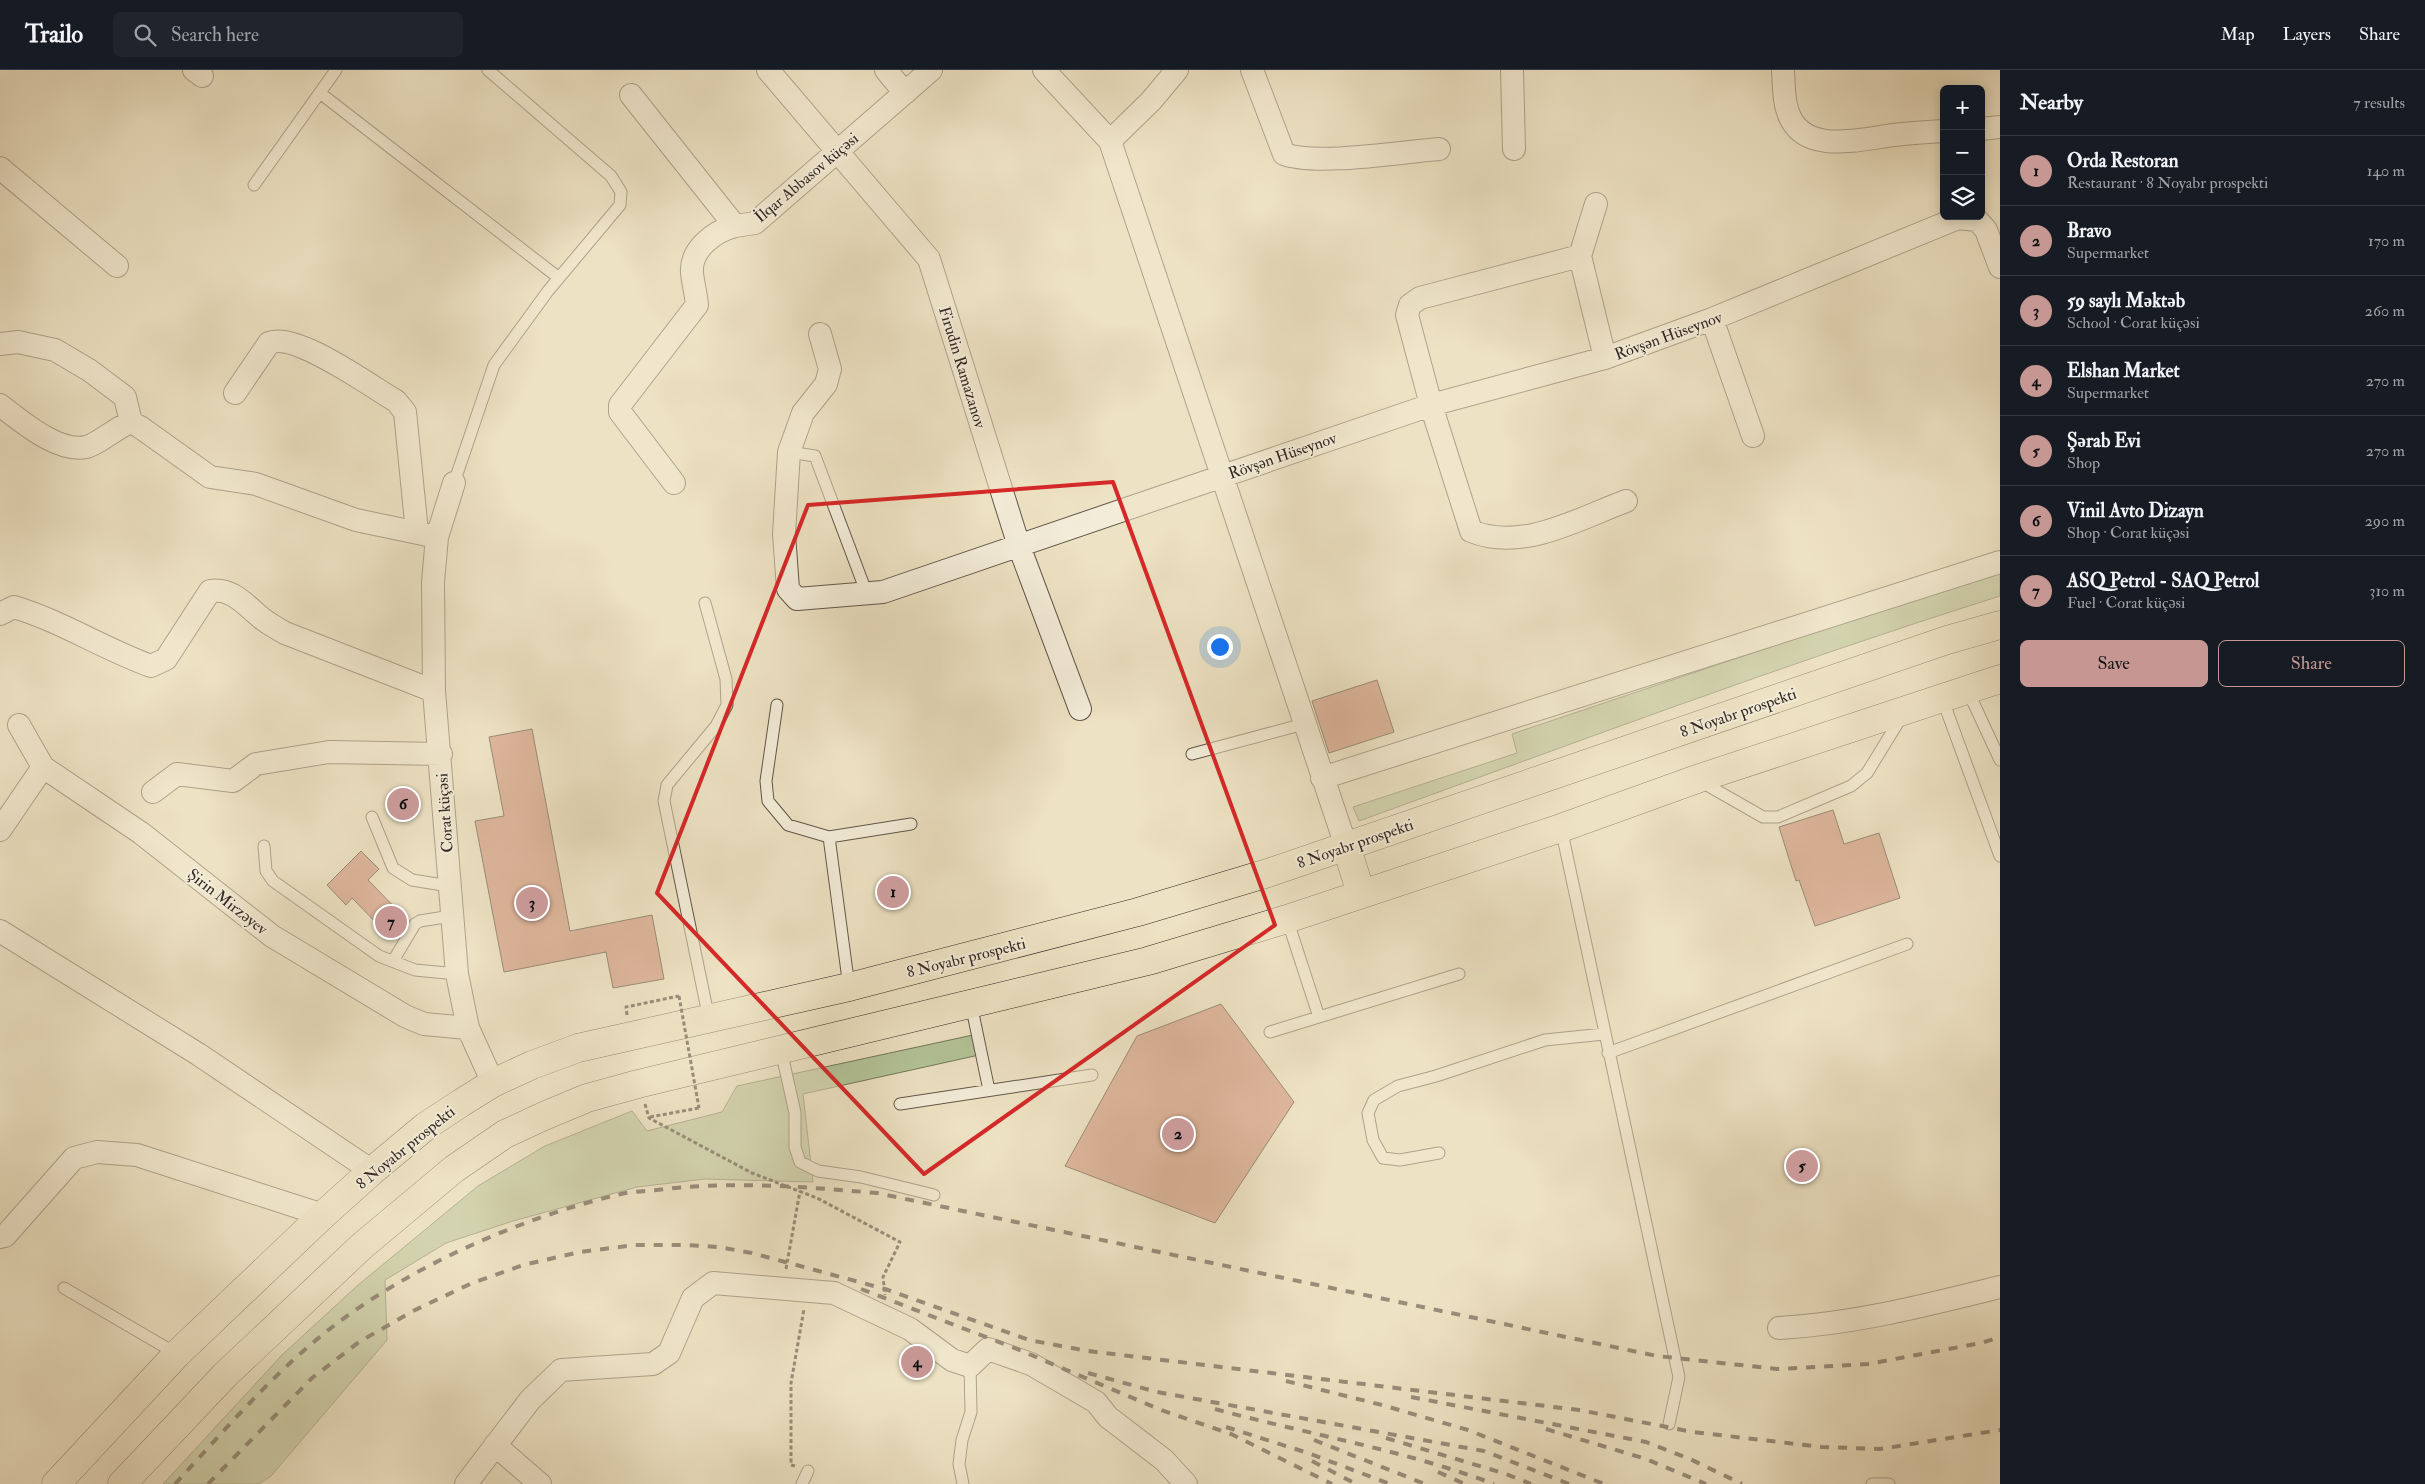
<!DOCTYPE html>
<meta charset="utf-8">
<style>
body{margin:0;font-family:"IM FELL Double Pica",serif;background:#20242c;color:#f1f3f6}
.controls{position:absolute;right:15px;top:15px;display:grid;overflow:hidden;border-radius:8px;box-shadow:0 2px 12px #0003}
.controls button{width:45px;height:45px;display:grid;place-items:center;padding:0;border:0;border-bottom:1px solid #363941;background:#171b24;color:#f1f3f6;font:25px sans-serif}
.you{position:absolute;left:1219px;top:576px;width:18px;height:18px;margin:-12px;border:4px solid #fff;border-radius:50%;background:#1a73e8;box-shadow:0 0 0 8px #1a73e833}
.badge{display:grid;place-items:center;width:32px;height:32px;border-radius:50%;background:#c59692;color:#111;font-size:16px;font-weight:700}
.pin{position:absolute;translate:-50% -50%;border:2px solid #fff;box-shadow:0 1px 5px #0006}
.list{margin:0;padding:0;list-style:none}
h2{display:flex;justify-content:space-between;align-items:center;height:65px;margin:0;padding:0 20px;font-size:21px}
h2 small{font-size:16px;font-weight:400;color:#9ea1a6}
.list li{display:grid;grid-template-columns:32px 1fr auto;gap:15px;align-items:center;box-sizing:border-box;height:70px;padding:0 20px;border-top:1px solid #363941}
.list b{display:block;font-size:19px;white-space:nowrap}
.list p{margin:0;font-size:16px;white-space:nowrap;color:#9ea1a6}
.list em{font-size:16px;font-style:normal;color:#9ea1a6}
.actions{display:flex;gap:10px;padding:15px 20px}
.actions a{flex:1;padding:11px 0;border:1px solid #c59692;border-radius:8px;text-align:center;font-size:18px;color:#c59692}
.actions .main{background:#c59692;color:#111}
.icon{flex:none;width:28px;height:28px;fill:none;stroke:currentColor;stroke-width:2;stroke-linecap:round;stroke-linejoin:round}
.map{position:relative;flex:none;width:2000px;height:1414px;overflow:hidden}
header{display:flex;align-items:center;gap:30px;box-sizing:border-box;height:70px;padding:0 25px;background:#171b24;border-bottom:1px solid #363941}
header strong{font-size:24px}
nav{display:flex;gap:28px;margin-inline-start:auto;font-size:18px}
.search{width:350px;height:45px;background:#20242c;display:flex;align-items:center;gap:12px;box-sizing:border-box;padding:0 18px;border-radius:8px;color:#9ea1a6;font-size:19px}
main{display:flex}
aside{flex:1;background:#171b24}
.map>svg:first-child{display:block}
.green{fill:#b3c498;stroke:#73765d}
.building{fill:#cc816d;stroke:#332722}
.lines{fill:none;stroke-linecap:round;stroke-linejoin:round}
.lane-casing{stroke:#62564a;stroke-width:13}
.street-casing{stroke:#62564a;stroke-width:24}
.highway-casing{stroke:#332722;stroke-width:29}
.path{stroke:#332722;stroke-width:3;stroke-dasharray:4 2.5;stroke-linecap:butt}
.lane{stroke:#f3ecd8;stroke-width:11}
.street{stroke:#f3ecd8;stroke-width:22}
.highway{stroke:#ede2c3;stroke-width:28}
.rail{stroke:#332722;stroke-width:4;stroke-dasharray:9 9;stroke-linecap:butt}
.path-bridge{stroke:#332722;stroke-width:3;stroke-dasharray:4 2.5;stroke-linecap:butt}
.marked{fill:none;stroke:#d62828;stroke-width:4;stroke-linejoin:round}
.labels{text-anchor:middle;stroke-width:4;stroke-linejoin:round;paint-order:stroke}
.street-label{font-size:16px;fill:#332722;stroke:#f3ecd8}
</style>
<header>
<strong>Trailo</strong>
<div class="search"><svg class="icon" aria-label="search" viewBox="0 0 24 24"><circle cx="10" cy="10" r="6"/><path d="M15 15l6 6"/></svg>Search here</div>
<nav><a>Map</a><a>Layers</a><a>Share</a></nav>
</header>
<main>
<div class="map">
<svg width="2000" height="1414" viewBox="0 0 2000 1414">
<rect width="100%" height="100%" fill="#ede2c3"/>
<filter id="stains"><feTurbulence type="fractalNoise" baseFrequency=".004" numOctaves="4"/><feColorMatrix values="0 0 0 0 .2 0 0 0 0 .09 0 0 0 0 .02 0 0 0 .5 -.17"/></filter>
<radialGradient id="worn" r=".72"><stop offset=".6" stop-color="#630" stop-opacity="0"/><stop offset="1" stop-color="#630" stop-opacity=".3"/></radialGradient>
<path class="green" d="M2000 502V526C1784 594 1572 674 1359 751L1353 737 1517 683 1512 664 1877 541Z
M973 965 979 985 803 1024 813 1112 705 1109 637 1117 513 1151 446 1173 385 1210 387 1270 271 1406 259 1414H163L282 1285 357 1216 478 1116 545 1076 632 1041 647 1061 722 1042 737 1016Z"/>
<path class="building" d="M1377 610 1394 662 1329 683 1312 631Z
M532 659 570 861 652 845 664 909 613 918 606 882 504 902 475 751 504 746 489 667Z
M1833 740 1844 774 1879 763 1900 828 1815 856 1799 810 1796 811 1779 757Z
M361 781 379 799 368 810 408 851 393 870 352 828 346 835 327 815Z
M1221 934 1294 1032 1215 1153 1065 1096 1137 966Z"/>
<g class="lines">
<defs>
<path id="lane" d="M320 23 559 208
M254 115 336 0
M789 382 815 386 867 524
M454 413 494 295 548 221 620 135 621 122 611 106 488 0
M705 533 726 609 727 635 716 656 667 715 664 731 709 949
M1967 619 2000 690
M1942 628 2000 786
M777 635 766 711 768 731 788 755 829 767 849 917
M1192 684 1304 654
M1700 711 1763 747H1778L1851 716 1867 703 1902 646
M372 747 393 798 412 810 449 816
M1561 758 1679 1307 1669 1354
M829 767 911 754
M264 776 266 801 273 811 379 886 415 900 457 904
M1287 849 1319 947
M393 891 415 854 420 851 451 846
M971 934 989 1020
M1270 962 1459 904
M781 980 795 1043V1077L800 1092 818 1101 861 1107 934 1125
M1608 983 1907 874
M900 1034 1092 1005
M1439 1083 1400 1090 1383 1088 1373 1070 1368 1043 1374 1030 1398 1016 1436 1006 1545 970 1604 964
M64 1218 177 1284
M802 1414 808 1401
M963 1414 959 1394 962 1370 971 1342 970 1296
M1872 1414H1889"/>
<path id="street" d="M194 0 202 6
M768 0 929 189 1019 476 1080 639
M886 0 905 23
M1044 0 1110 71 1346 776
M1252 0 1284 84C1316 96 1401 82 1439 79
M1512 0 1514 79
M1783 0C1784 13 1783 30 1788 42 1802 86 1861 69 1894 65 1910 63 1927 62 1944 61
M631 25 735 156 755 153 931 0
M1981 59 2000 57
M1110 71 1151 31 1177 0
M0 98 117 196
M1596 134 1580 186 1605 288
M1580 186 1420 228 1410 235 1407 245 1431 335 1471 461C1522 482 1578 449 1626 431
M1712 249 1753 366
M820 264 830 299 826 314 803 343 789 382 784 464 788 519 797 529 883 522 1431 335 1605 288 1712 249 1958 148 1977 150 1986 160 2000 197
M0 274 18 272 55 280 89 300 125 327 131 352
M235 323 269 273C295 261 370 316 396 331L405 342 417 462
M0 335C21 351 58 383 86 377 97 375 117 357 131 352L140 357 210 407 256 414 356 450 437 467
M454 413 437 467 433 512 434 621 457 904 468 958 493 1013
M674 413 620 342V335L697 235C696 224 693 213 692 203 690 179 715 161 735 156
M0 544 14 537C61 551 104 579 151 596L166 589 210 521C233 517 247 537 264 550 271 555 278 559 285 563L434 621
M19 655 43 697 141 763 272 866 405 946 424 954 468 958
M1322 708 2000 492
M153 722 177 704 233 711 256 694 329 682 441 684
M0 760 43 697
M0 861 198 984 372 1101
M0 1167 5 1166 74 1088 97 1082 137 1085 323 1145
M1779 1258C1855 1254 1927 1235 2000 1217
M495 1375 540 1414
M466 1414 530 1330 561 1300 653 1294 669 1283 693 1228 713 1213 834 1223 910 1259 952 1290 970 1296 988 1279 1031 1294 1096 1332 1108 1347 1164 1390 1186 1414"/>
<path id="highway" d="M1346 776 1361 823
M56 1414 177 1284 323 1145 372 1101 426 1056 461 1033 493 1013 532 995 578 978 849 917 1138 842 1268 803 1947 570 2000 555
M122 1414 225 1305 362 1176 454 1099 505 1064 544 1046 587 1028 638 1014 1148 891 1287 849 1561 758 1697 709 2000 609"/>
</defs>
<use href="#lane" class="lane-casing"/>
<use href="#street" class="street-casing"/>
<use href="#highway" class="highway-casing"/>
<path class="path" d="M627 945 626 937 679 926
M645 1034 649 1048 752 1103 817 1128 900 1172 883 1207 885 1225
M650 1047 699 1038
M786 1199 800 1121
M795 1396 791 1395V1313L804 1239"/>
<use href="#lane" class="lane"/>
<use href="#street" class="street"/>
<use href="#highway" class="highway"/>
<path class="rail" d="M861 1219 1017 1279 1161 1340 1231 1364 1332 1414
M1088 1303 1157 1322 1484 1381 1569 1414
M1286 1311 1382 1335 1468 1360 1604 1414
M1411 1327 1646 1372 1690 1389 1742 1414
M1215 1339C1307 1364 1404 1380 1494 1414
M1226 1357 1308 1383 1390 1414
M1546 1359 1646 1389 1706 1414
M1386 1368 1506 1404 1531 1414
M1314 1370 1425 1414
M1312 1391 1356 1414
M1438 1402 1465 1414
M175 1414C225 1360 273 1303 331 1258 411 1196 522 1147 621 1124 635 1121 650 1121 665 1119 736 1111 806 1117 877 1123L1657 1286 1777 1299 1868 1294 1981 1273 2000 1267
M208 1414 312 1308 359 1272 413 1241 470 1214 523 1195 580 1182 635 1175H686L718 1177 752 1183 885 1219 1029 1270 1088 1281 1579 1340 1693 1362 1822 1377 1880 1379 2000 1360"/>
<path class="path-bridge" d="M679 926 699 1038"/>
</g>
<path d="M0 0H2000V1414H0ZM1113 412 1275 855 924 1104 657 823 808 435Z" fill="#ede2c3" fill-opacity=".55" fill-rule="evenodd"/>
<path class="marked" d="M1113 412 1275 855 924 1104 657 823 808 435Z"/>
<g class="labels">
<g class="street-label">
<text transform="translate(806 107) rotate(-40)" y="6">İlqar Abbasov küçəsi</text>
<text transform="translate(1668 265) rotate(-20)" y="6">Rövşən Hüseynov</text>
<text transform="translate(963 297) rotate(73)" y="6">Firudin Ramazanov</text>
<text transform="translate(1282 385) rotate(-19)" y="6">Rövşən Hüseynov</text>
<text transform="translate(1738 642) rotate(-19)" y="6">8 Noyabr prospekti</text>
<text transform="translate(444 743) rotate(-94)" y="6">Corat küçəsi</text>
<text transform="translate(1355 773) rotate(-19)" y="6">8 Noyabr prospekti</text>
<text transform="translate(228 831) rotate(38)" y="6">Şirin Mirzəyev</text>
<text transform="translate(966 887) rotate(-14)" y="6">8 Noyabr prospekti</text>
<text transform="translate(405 1077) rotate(-39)" y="6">8 Noyabr prospekti</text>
</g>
</g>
<rect width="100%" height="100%" filter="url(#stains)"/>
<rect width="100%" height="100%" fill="url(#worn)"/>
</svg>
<div class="controls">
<button>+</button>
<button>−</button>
<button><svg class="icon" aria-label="layers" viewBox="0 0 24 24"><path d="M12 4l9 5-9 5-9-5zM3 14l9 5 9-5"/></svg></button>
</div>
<div class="you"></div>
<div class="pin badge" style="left:893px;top:822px">1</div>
<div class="pin badge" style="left:1178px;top:1064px">2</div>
<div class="pin badge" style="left:532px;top:833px">3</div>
<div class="pin badge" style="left:917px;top:1292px">4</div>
<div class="pin badge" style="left:1802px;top:1096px">5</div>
<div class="pin badge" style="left:403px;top:734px">6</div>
<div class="pin badge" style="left:391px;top:852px">7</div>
</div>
<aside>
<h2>Nearby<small>7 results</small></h2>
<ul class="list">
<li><span class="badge">1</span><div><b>Orda Restoran</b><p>Restaurant · 8 Noyabr prospekti</p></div><em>140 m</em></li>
<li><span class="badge">2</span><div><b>Bravo</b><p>Supermarket</p></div><em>170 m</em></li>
<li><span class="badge">3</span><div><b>59 saylı Məktəb</b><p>School · Corat küçəsi</p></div><em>260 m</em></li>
<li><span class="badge">4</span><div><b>Elshan Market</b><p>Supermarket</p></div><em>270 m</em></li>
<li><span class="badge">5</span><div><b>Şərab Evi</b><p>Shop</p></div><em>270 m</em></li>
<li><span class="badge">6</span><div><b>Vinil Avto Dizayn</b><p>Shop · Corat küçəsi</p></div><em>290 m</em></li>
<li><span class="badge">7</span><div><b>ASQ Petrol - SAQ Petrol</b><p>Fuel · Corat küçəsi</p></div><em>310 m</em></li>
</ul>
<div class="actions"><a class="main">Save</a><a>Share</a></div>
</aside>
</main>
